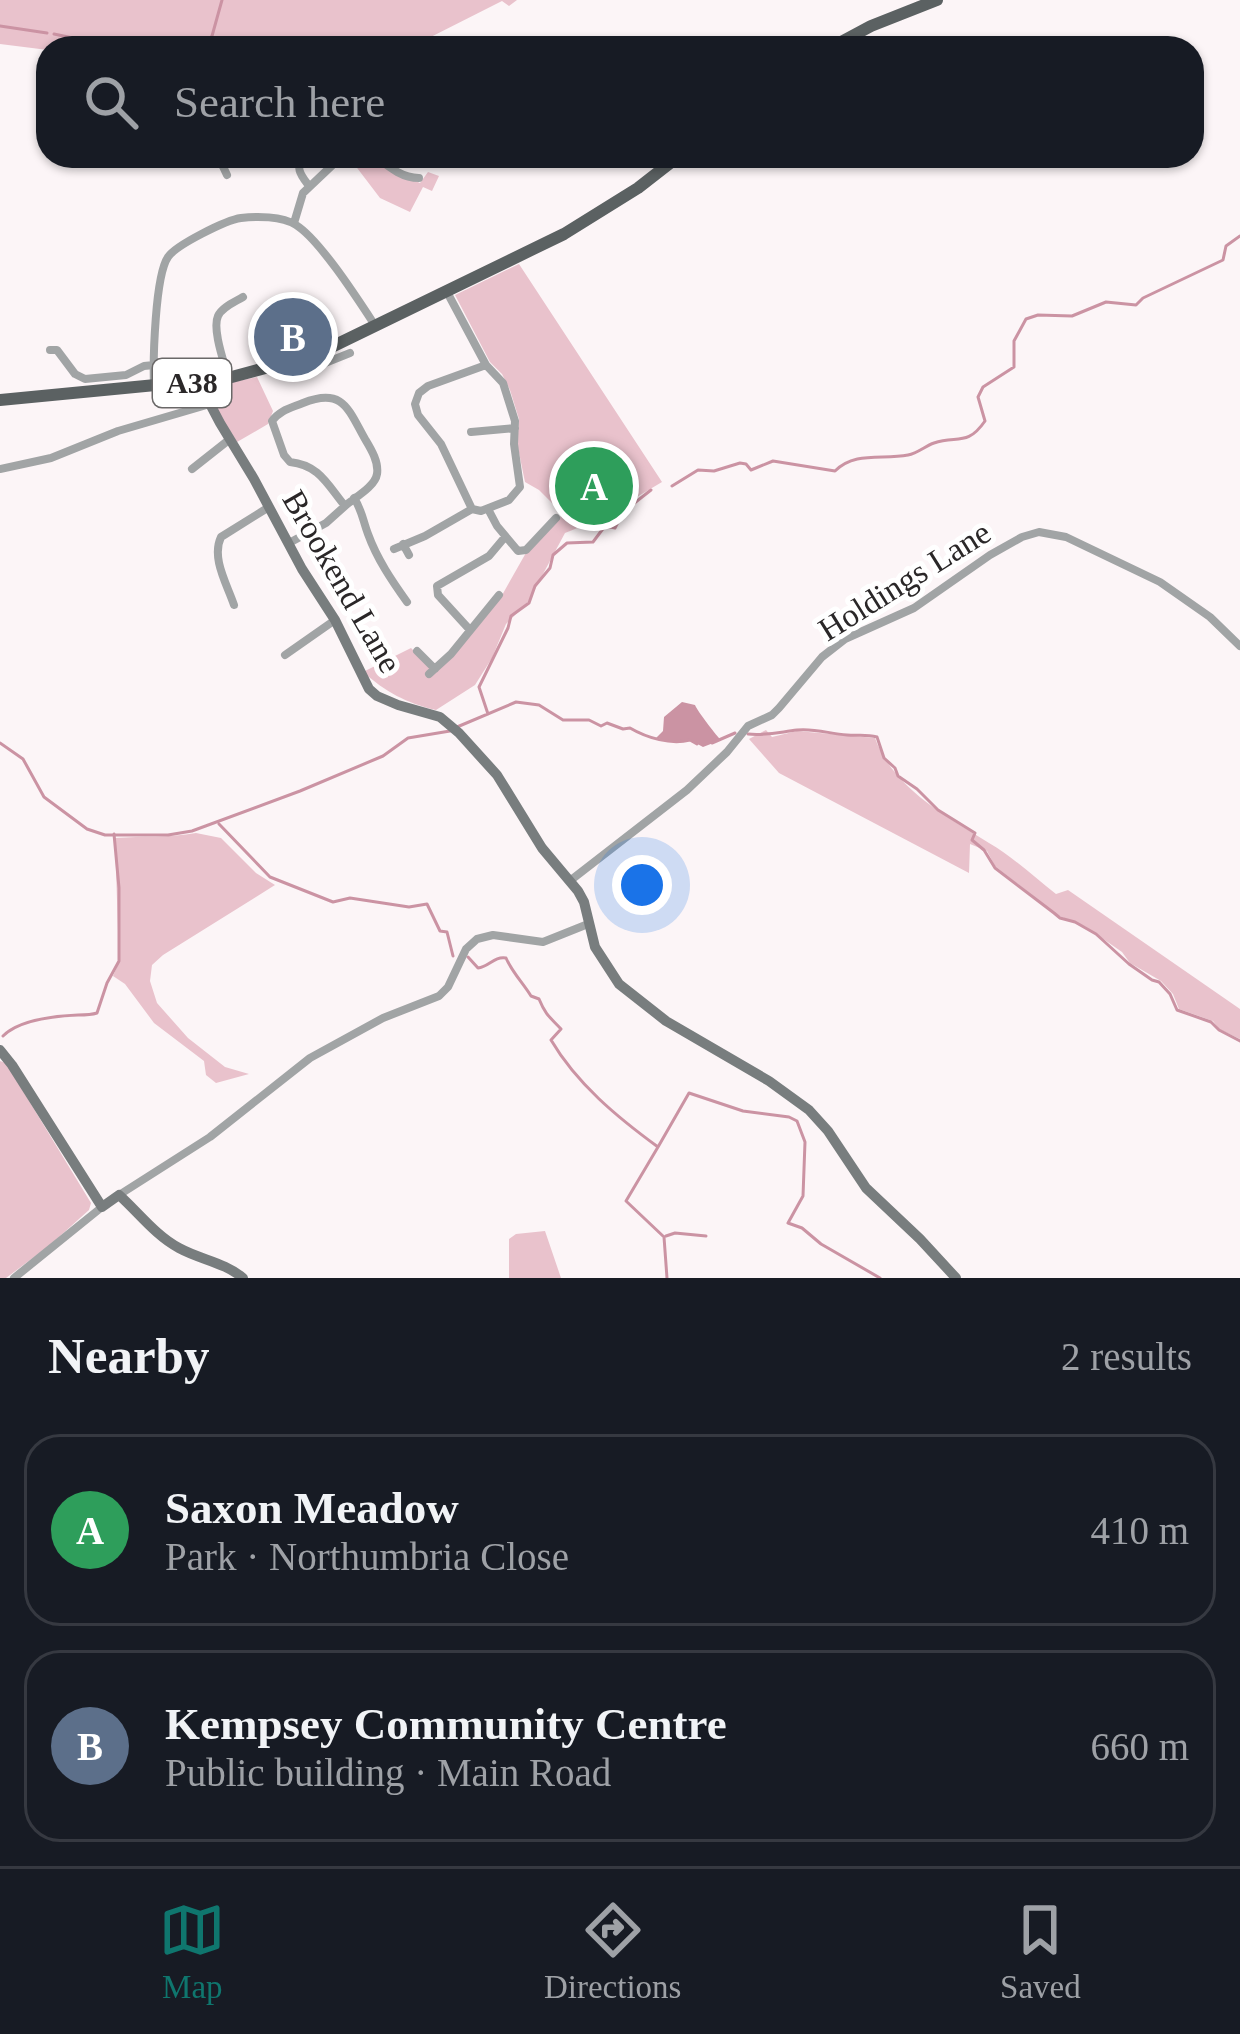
<!DOCTYPE html>
<meta charset="utf-8">
<style>
body{margin:0;font-family:Georgia,serif;background:#242831;color:#f1f3f6}
.you{position:absolute;left:642px;top:885px;width:42px;height:42px;margin:-30px;border:9px solid #fff;border-radius:50%;background:#1a73e8;box-shadow:0 0 0 18px #1a73e833}
.badge{display:grid;place-items:center;width:78px;height:78px;border-radius:50%;background:#0f766e;color:#fff;font-size:39px;font-weight:700}
.pin{position:absolute;translate:-50% -50%;border:6px solid #fff;box-shadow:0 3px 12px #0006}
.list{margin:0;padding:0;list-style:none}
h2{display:flex;justify-content:space-between;align-items:center;height:156px;margin:0;padding:0 48px;font-size:51px}
h2 small{font-size:39px;font-weight:400;color:#9ea1a6}
.list li{display:grid;grid-template-columns:78px 1fr auto;gap:36px;align-items:center;box-sizing:border-box;height:192px;margin:0 24px 24px;padding:0 24px;border:3px solid #363941;border-radius:36px}
.list b{display:block;font-size:45px;white-space:nowrap}
.list p{margin:0;font-size:39px;white-space:nowrap;color:#9ea1a6}
.list em{font-size:39px;font-style:normal;color:#9ea1a6}
.icon{flex:none;width:66px;height:66px;fill:none;stroke:currentColor;stroke-width:2;stroke-linecap:round;stroke-linejoin:round}
.map{position:relative;flex:none;width:1240px;height:1278px;overflow:hidden}
.search{position:absolute;background:#171b24;box-shadow:0 3px 9px #0004;left:36px;right:36px;top:36px;height:132px;display:flex;align-items:center;gap:30px;box-sizing:border-box;padding:0 42px;border-radius:36px;color:#9ea1a6;font-size:45px}
.sheet{height:588px;background:#171b24}
nav{display:flex;justify-content:space-around;align-items:center;box-sizing:border-box;height:168px;border-top:3px solid #363941;background:#171b24;font-size:33px;color:#9ea1a6}
nav a{display:grid;justify-items:center;gap:6px}
nav .on{color:#0f766e}
.map>svg:first-child{display:block}
.green{fill:#e9c2cc}
.water{fill:#cb93a3}
.lines{fill:none;stroke-linecap:round;stroke-linejoin:round}
.stream{stroke:#cb93a3;stroke-width:3}
.street{stroke:#a1a4a5;stroke-width:8}
.secondary{stroke:#787d7e;stroke-width:10}
.primary{stroke:#5b6162;stroke-width:12}
.labels{text-anchor:middle;stroke-width:10;stroke-linejoin:round;paint-order:stroke}
.shield{fill:#fff;stroke:#6a6868;stroke-width:3}
.shield-label{font-size:30px;font-weight:bold;fill:#2a2728}
.street-label{font-size:33px;fill:#2a2728;stroke:#fff}
</style>
<div class="map">
<svg width="1240" height="1278" viewBox="0 0 1240 1278">
<rect width="100%" height="100%" fill="#fcf5f7"/>
<path class="green" d="M0 0H517L509 6 502 1 409 48H48V50L0 44Z
M348 156H401L397 172 420 183 428 172 439 176 432 191 423 187 410 212 380 198Z
M519 264 662 482 600 519 565 533 528 602 506 624 492 658 475 685 436 710C406 703 386 692 363 672L411 648 434 671 501 597 527 551 563 514 539 490 525 482 517 443 519 419 510 390 502 374 490 362 455 295Z
M257 377 273 411 268 424 237 442 217 411 211 389 213 386Z
M766 730 772 737 797 731 875 738C893 788 946 816 989 843 1013 857 1034 877 1056 894L1068 890 1240 1009V1039L1219 1029 1213 1021 1179 1009 1173 994 1161 981 1130 963 1122 952 1086 927 1057 915 995 866 987 851 970 844 969 873 779 773 749 739Z
M196 833 221 838 256 873 275 885 163 955 152 965 150 981 157 1003 188 1038 225 1067 249 1074 216 1083 206 1075 204 1061 154 1023 125 984 113 976 119 962 115 838C143 836 169 838 196 833Z
M0 1061 6 1063 91 1203 89 1210 50 1245 6 1278H0Z
M545 1231 561 1278H509V1239L516 1234Z"/>
<path class="water" d="M682 702 695 705C696 709 718 738 721 740L703 747 690 740 678 743 656 738 663 731 664 717Z"/>
<g class="lines">
<path class="stream" d="M0 26 47 33
M54 34 120 48
M200 48 212 36 222 0
M672 486 698 470 714 471 740 463 746 464 751 470 773 461 835 471C855 451 882 460 908 455 918 453 925 446 934 443 957 435 967 447 985 421L978 397 983 387 1014 367V341L1026 319 1038 315 1072 316 1106 302 1136 305 1143 298 1223 260 1226 246 1240 236
M488 714 479 687 508 628 511 616 529 603 535 586 550 568 553 555 567 543 593 542 605 526 615 528 623 512 651 490
M457 727 516 702 539 705 563 720H589L601 726 607 723 623 729 630 728C647 738 671 745 690 740L697 744
M748 734C766 736 780 732 797 730 815 728 830 734 847 735 858 736 866 734 877 737L884 758 895 768 898 776 917 789 938 810 975 833 972 840 984 850 995 868 1054 913 1060 918 1075 922 1096 934 1129 964 1152 980 1159 982 1170 994 1177 1010 1211 1022 1219 1030 1240 1041
M0 743 23 759 44 797 87 829 105 835H168L192 831 300 791 383 756 408 738 450 731
M712 743 735 733
M219 824 270 877 333 902 350 898 409 907 427 904 440 931 447 932 453 956
M468 957 478 968C489 967 494 956 506 958 512 972 523 983 531 996L539 999C546 1016 551 1018 561 1029L551 1040C577 1084 617 1117 658 1147L626 1201 664 1237 667 1278
M3 1036C20 1019 55 1016 78 1015 85 1015 91 1015 97 1013L107 983 119 961V888L114 834
M658 1147 689 1093 743 1111 789 1117 797 1121 805 1142 803 1196 788 1223 802 1228 821 1244 880 1278
M666 1236 675 1233 706 1236"/>
<path class="street" d="M218 156 227 175
M303 156C295 169 301 175 309 186
M375 156C388 166 401 178 419 178
M204 158 212 156
M294 223 303 193 342 156
M50 350H57L75 374 85 379 126 375 144 366 154 365
M289 363 296 373H300L350 353
M228 377C224 362 212 329 218 316 222 307 235 302 243 297
M154 385C153 360 155 276 168 257 176 245 226 220 241 218 256 216 282 216 296 225 320 240 359 301 376 327
M471 432 515 428
M0 469 51 458 118 431 210 404
M192 469 230 439
M354 498C362 510 363 521 368 534 377 559 392 581 407 602
M472 509 441 444 418 415 415 404 419 393 428 386 486 365
M488 509 497 526 518 551 526 550 556 518
M289 543 326 523 345 506C327 484 319 465 290 462L284 455 272 421C280 410 291 408 303 403 343 387 348 409 365 439 371 449 379 462 377 474 375 487 354 498 345 506
M403 544 409 555
M394 549 425 536 472 509 481 511 509 500 520 487 514 444 515 421 503 383 486 365 447 292
M234 605C227 584 211 558 221 537L269 507
M470 630 438 595 437 586 489 556 505 537
M417 651 435 669
M285 655 335 620
M429 674 451 654 499 595
M571 880 687 790 727 752 748 726 772 715 779 708 822 657 845 639 914 608 990 555 1022 537 1039 532 1066 537 1160 582 1210 617 1240 646
M119 1195 210 1137 310 1058 383 1018 439 996 448 987 466 949 477 939 493 935 543 942 588 924
M14 1278 102 1207"/>
<path class="secondary" d="M204 381 210 404 220 423 254 479 302 569 335 620 369 689 377 696 398 705 440 717 459 733 497 775 542 848 578 891 584 902 595 947 619 984 666 1021 769 1081 809 1110 828 1131 866 1188 920 1239 956 1278
M0 1050 12 1065 102 1207 119 1195C138 1212 156 1236 179 1248 201 1260 224 1262 243 1278"/>
<path class="primary" d="M830 48 871 26 937 0
M0 400 228 378 317 354 564 234 638 188 679 156"/>
</g>
<g class="labels">
<rect class="shield" x="153" y="359" width="78" height="48" rx="9"/>
<g class="shield-label">
<text x="192" y="393">A38</text>
</g>
<g class="street-label">
<text transform="translate(904 580) rotate(-32)" y="12">Holdings Lane</text>
<text transform="translate(343 581) rotate(60)" y="12">Brookend Lane</text>
</g>
</g>
</svg>
<div class="you"></div>
<div class="pin badge" style="left:594px;top:486px;background:#2e9e5b">A</div>
<div class="pin badge" style="left:293px;top:337px;background:#5c6f8a">B</div>
<div class="search"><svg class="icon" aria-label="search" viewBox="0 0 24 24"><circle cx="10" cy="10" r="6"/><path d="M15 15l6 6"/></svg>Search here</div>
</div>
<section class="sheet">
<h2>Nearby<small>2 results</small></h2>
<ul class="list">
<li><span class="badge" style="background:#2e9e5b">A</span><div><b>Saxon Meadow</b><p>Park · Northumbria Close</p></div><em>410 m</em></li>
<li><span class="badge" style="background:#5c6f8a">B</span><div><b>Kempsey Community Centre</b><p>Public building · Main Road</p></div><em>660 m</em></li>
</ul>
</section>
<nav>
<a class="on"><svg class="icon" aria-label="map" viewBox="0 0 24 24"><path d="M3 6l6-2 6 2 6-2v14l-6 2-6-2-6 2zM9 4v14M15 6v14"/></svg>Map</a>
<a><svg class="icon" aria-label="directions" viewBox="0 0 24 24"><path d="M12 3l9 9-9 9-9-9zM9 14v-3h6M13 9l2 2-2 2"/></svg>Directions</a>
<a><svg class="icon" aria-label="saved" viewBox="0 0 24 24"><path d="M7 4h10v16l-5-4-5 4z"/></svg>Saved</a>
</nav>
